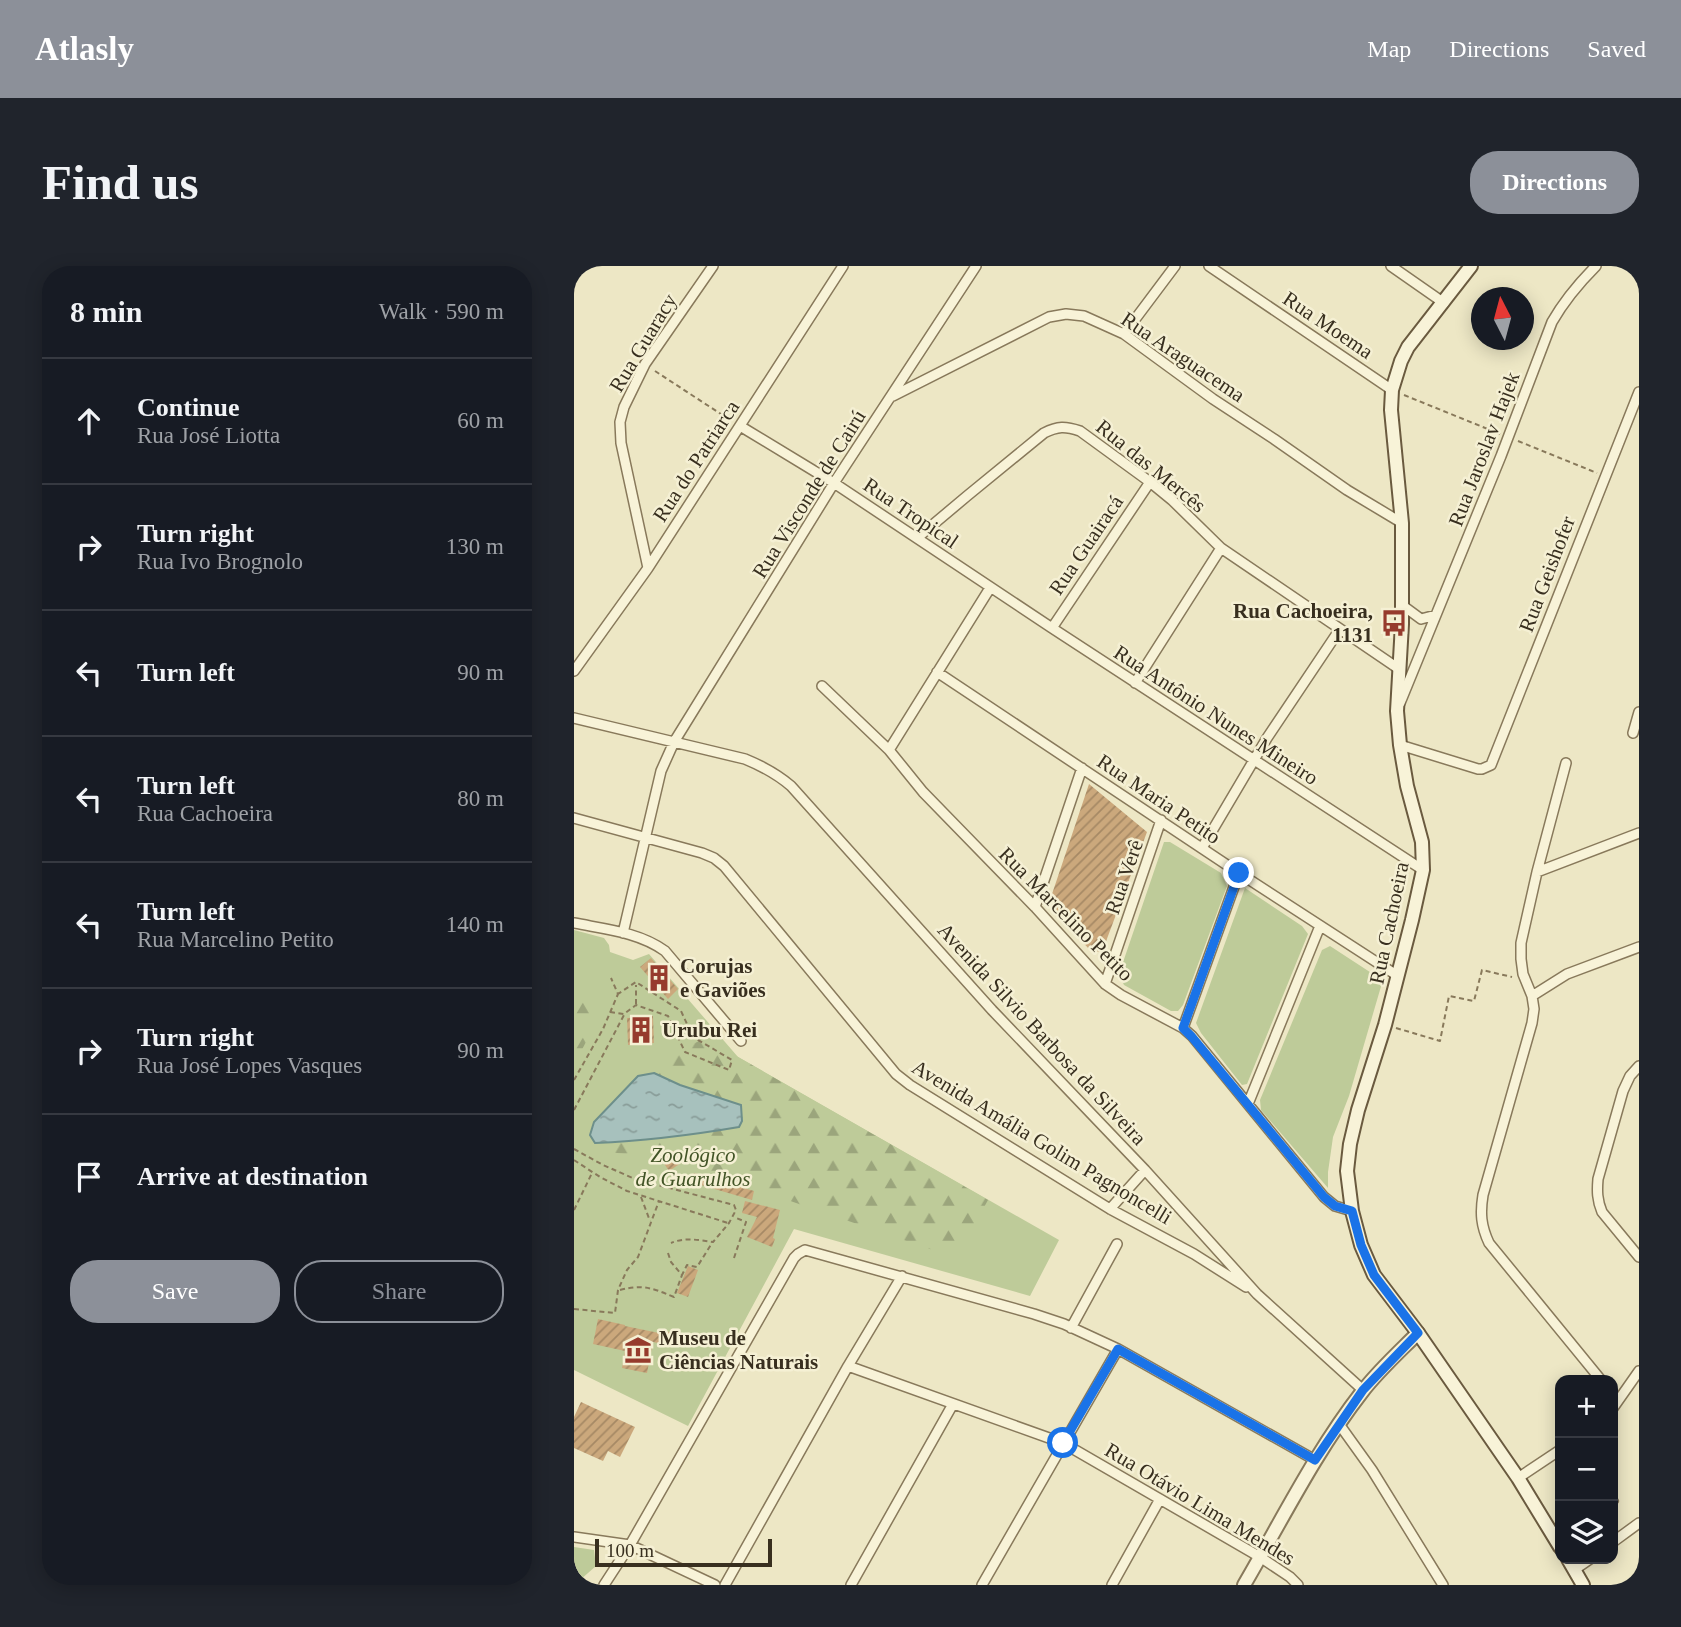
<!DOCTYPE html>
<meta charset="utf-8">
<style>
body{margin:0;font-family:"Times New Roman",serif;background:#20242c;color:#f1f3f6}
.controls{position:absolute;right:21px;bottom:21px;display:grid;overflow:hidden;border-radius:14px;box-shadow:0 4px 18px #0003}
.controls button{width:63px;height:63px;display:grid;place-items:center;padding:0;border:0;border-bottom:2px solid #363941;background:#171b24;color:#f1f3f6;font:35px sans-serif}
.compass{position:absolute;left:897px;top:21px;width:63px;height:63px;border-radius:50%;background:#171b24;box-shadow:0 4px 18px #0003;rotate:354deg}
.scale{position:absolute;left:21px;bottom:18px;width:177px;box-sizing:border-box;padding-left:7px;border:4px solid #382f1f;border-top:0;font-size:19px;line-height:24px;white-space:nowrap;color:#382f1f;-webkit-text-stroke:5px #f5f0d4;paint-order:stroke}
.stop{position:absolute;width:21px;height:21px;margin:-16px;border:5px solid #1a73e8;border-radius:50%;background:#fff}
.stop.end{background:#1a73e8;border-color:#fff;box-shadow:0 2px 7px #0008}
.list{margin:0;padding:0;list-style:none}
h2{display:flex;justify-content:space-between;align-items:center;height:91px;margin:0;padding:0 28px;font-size:30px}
h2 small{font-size:23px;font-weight:400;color:#9ea1a6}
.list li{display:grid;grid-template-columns:46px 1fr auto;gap:21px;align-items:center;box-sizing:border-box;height:126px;padding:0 28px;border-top:2px solid #363941}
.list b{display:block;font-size:26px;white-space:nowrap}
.list p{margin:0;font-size:23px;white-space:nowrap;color:#9ea1a6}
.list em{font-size:23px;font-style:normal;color:#9ea1a6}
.actions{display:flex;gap:14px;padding:21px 28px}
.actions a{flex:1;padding:16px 0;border:2px solid #8c9099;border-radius:28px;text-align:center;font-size:24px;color:#8c9099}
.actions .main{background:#8c9099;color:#fff}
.icon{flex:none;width:38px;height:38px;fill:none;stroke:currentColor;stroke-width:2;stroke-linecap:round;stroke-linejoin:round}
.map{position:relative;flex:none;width:1065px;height:1319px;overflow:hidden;border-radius:28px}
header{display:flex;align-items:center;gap:42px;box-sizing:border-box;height:98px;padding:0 35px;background:#8c9099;color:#fff}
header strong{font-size:33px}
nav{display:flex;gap:38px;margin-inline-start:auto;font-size:24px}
.intro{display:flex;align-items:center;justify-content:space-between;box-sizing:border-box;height:168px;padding:0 42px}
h1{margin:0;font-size:49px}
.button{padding:18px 32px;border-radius:28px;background:#8c9099;color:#fff;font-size:24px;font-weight:700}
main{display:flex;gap:42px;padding:0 42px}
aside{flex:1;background:#171b24;border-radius:28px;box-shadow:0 4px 18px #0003}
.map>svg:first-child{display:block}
.green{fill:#becb99}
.forest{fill:url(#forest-firs)}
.water{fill:url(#water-ripples);stroke:#6d8f8b;stroke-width:2}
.building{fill:url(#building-hatch)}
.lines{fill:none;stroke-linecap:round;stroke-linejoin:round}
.service-casing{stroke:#88795b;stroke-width:8}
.minor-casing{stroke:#88795b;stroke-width:12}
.tertiary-casing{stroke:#88795b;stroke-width:16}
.secondary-casing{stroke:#6a5a3f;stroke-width:16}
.path{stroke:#88795b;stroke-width:2;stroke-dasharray:5 3.5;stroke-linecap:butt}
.service{stroke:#f8f3d8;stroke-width:4.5}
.minor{stroke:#f8f3d8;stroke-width:9}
.tertiary{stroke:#f8f3d8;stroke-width:12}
.secondary{stroke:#f8f3d8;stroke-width:12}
.route{stroke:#1a73e8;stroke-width:9}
.labels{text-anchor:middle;stroke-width:5;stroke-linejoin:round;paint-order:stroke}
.street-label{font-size:21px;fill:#382f1f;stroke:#f5f0d4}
.poi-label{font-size:21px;font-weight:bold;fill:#382f1f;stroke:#f5f0d4;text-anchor:start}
.park-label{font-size:21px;font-style:italic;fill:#425426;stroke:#f5f0d4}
</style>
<header>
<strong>Atlasly</strong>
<nav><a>Map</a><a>Directions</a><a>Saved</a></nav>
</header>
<div class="intro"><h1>Find us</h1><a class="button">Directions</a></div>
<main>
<aside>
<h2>8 min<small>Walk · 590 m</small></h2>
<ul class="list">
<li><svg class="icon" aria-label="ahead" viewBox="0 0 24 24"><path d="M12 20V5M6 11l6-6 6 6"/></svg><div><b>Continue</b><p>Rua José Liotta</p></div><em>60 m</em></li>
<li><svg class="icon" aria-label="right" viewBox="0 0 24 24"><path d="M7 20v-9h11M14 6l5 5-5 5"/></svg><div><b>Turn right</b><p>Rua Ivo Brognolo</p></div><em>130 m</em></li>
<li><svg class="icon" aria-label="left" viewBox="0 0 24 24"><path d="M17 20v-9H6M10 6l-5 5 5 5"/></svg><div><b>Turn left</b></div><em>90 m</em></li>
<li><svg class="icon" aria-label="left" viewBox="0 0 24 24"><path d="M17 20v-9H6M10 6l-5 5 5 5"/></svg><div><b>Turn left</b><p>Rua Cachoeira</p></div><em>80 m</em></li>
<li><svg class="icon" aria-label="left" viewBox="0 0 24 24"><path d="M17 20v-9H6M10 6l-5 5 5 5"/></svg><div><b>Turn left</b><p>Rua Marcelino Petito</p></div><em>140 m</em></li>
<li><svg class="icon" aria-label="right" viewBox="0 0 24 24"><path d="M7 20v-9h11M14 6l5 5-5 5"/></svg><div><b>Turn right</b><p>Rua José Lopes Vasques</p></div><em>90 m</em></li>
<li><svg class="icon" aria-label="arrive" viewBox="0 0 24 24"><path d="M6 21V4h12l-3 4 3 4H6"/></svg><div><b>Arrive at destination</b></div></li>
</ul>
<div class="actions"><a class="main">Save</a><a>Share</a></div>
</aside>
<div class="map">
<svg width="1065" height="1319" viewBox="0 0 1065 1319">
<defs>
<pattern id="forest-firs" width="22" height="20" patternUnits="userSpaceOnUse" patternTransform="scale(1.75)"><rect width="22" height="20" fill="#becb99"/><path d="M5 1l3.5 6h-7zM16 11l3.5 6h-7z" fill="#9ba57c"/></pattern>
<pattern id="water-ripples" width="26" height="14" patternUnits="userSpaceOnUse" patternTransform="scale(1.75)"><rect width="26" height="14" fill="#a7c1bd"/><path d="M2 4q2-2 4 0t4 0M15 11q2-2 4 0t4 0" fill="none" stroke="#899d99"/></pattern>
<pattern id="building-hatch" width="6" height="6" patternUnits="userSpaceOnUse" patternTransform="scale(1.75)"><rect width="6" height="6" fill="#cba87c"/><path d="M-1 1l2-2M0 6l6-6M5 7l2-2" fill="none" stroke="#a68965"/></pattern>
</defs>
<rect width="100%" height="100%" fill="#ede7c5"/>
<path class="green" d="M590 576H596L647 607 653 620 609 739 604 745H597L550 719 545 708Z
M671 622 728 660 734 668 673 818 668 819 627 767 622 757Z
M0 664 30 672 35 679 36 686 59 694 75 688 164 791 485 974 456 1030 220 963 114 1160 0 1104Z
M756 680 802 710 808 717 775 830 759 871 754 906V922L687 844 686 834 748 684Z
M0 1281 20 1284 22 1300 6 1314 0 1312Z"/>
<path class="forest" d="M0 726 20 729 27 747 0 799Z
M131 772 414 934 382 992 161 916 158 919C132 911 116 910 100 885L87 893 14 883 21 877 51 876 116 869 165 861 106 819 80 807 103 786Z"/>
<path class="water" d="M80 807 106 819 167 839 168 855 165 861C118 869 70 875 21 877L16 869 20 856 64 810Z"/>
<path class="building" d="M515 518 573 566 528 686 517 685 474 640Z
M77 692 104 723 94 733 66 701Z
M79 750 80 777 54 779 53 752Z
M100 885 107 897 95 905 87 893Z
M120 907 180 925 178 934 117 916Z
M171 935 206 944 199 972 201 973 198 981 173 971 183 951 168 947Z
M114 1000 124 1004 114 1031 103 1027Z
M24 1053 51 1059V1060L85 1067 86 1064 100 1067 98 1080 79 1076 73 1107 48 1102 51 1085 19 1078Z
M7 1136 61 1161 46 1191 34 1185 29 1195 0 1182V1151Z"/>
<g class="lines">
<defs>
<path id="service" d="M1039 1232 1041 1235"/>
<path id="minor" d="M635 0 818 124
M817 0 870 37
M550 68 601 0
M319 130 475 51 492 48 510 50 550 68 639 133 700 173 773 224 828 257
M166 160 260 217 478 362 849 604
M343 272 393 230 470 167C484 160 491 160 506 165L576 216 598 234 647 282 825 403
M74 302 47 177 46 156 50 141 71 98 139 0
M828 339 847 353 862 349
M478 362 576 216
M0 405 74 302 269 0
M363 406 665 607 824 710
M561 417 647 282
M248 420 315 484 349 526 461 641 531 718 547 729 609 762 618 770 750 931 761 940 778 945
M826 437 927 190 978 56C990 35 1005 17 1022 0
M0 452 171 493C188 500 203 508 217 520L418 744 571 904 683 1028 789 1124
M1059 467 1065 446
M826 479 904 503H908L917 499 1065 126
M315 484 416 322
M992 497 963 606 947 677V693L949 708 958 730 960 743 958 757 909 929C906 947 907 960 915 977L1027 1114
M0 552 128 587 140 592 150 600 322 808 336 819 536 943 620 988 672 1021
M628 582 693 472 766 363
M963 606 1065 567
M461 641 508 502
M0 657C30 663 65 666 91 685L167 775
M49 667 87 505 100 476 260 217 402 0
M531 718 587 554
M958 730 993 708 1065 681
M609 762 665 607
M1065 800 1056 810 1049 825 1024 913C1023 925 1023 934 1028 946L1065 991
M674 838 746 660
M536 943 571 904
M497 1062 543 978
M274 1100 489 1177 686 1291 716 1311 724 1319
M1039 1142 1065 1105
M765 1158 798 1204 869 1319
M944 1212 986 1184
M0 1271 56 1279 141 1319
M1039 1276 1065 1257
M1000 1304 1016 1293
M30 1319 56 1279 220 992 224 988 231 984 460 1048 490 1058 544 1083 741 1194
M151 1319 274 1100 328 1010
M277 1319 379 1138
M408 1319 544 1083
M538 1319 586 1233"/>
<path id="tertiary" d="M670 1319C708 1254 742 1185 788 1126 804 1105 825 1086 844 1067"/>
<path id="secondary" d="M897 0 834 81 827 95 818 124 817 144 828 257V358L823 445 826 479 833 520 848 576 849 604 838 654 811 759 784 844 776 878 773 905 778 945 787 979 800 1009 844 1067 944 1212 986 1281
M994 1293 1009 1319"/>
</defs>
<use href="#service" class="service-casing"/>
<use href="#minor" class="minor-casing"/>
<use href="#tertiary" class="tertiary-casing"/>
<use href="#secondary" class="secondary-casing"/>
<path class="path" d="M81 105 156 154
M830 129 926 168
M944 175 1023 207
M62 738V719
M36 746 50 748 62 739 94 750 111 786 155 804 158 794 119 771 107 745 62 716 44 728
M822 762 866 775 875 730 900 735 908 704 938 711
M0 814 29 763 44 728 37 712
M0 844 50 749
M0 883 29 899 61 913 160 939 162 944 155 957 139 976C124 974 111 971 97 977
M0 894 26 911 53 925 154 957
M67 931 76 955
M0 944 18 907
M94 987 97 996 108 1009 113 999 123 1001 138 977
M160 992 172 956 160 951
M46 1024C69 1018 78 1022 100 1031L108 1009
M0 1043 41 1047 44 1024 53 1004 64 991 85 935"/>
<use href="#service" class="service"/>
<use href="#minor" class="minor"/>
<use href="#tertiary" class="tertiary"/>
<use href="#secondary" class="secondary"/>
</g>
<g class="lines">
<path class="route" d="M489 1177 544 1083 741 1194 789 1124 844 1067 800 1009 787 979 778 945 761 940 750 931 618 771 609 762 665 607"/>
</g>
<defs>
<symbol id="bus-bare" viewBox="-9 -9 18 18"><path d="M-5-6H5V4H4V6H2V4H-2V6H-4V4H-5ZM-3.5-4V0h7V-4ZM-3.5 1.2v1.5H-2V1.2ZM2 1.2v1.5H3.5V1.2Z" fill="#963b2d" stroke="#f5f0d4" stroke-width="2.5" paint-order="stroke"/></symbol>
<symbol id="building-bare" viewBox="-9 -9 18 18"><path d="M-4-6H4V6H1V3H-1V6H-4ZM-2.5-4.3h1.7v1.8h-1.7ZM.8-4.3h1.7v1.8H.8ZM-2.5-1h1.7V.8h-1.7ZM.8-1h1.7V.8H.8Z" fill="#963b2d" stroke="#f5f0d4" stroke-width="2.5" paint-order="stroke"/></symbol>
<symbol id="museum-bare" viewBox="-9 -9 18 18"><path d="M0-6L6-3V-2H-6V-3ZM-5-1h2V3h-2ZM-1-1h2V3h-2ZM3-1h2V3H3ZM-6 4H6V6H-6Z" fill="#963b2d" stroke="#f5f0d4" stroke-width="2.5" paint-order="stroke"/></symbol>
</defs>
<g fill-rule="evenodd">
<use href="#bus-bare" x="801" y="338" width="38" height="38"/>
<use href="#building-bare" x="66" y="693" width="38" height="38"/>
<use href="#building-bare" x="48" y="745" width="38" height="38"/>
<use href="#museum-bare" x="45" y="1065" width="38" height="38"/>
</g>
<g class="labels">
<g class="street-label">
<text transform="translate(754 59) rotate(34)" y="7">Rua Moema</text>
<text transform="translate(69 77) rotate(-59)" y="7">Rua Guaracy</text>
<text transform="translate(609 91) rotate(34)" y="7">Rua Araguacema</text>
<text transform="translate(910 183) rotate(-69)" y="7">Rua Jaroslav Hajek</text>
<text transform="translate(122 195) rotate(-57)" y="7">Rua do Patriarca</text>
<text transform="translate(577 200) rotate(39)" y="7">Rua das Mercês</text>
<text transform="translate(235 228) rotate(-58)" y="7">Rua Visconde de Cairú</text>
<text transform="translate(337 247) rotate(34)" y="7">Rua Tropical</text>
<text transform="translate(512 279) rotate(-56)" y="7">Rua Guairacá</text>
<text transform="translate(973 308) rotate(-69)" y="7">Rua Geishofer</text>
<text transform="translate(642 449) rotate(33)" y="7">Rua Antônio Nunes Mineiro</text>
<text transform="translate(585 533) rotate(34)" y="7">Rua Maria Petito</text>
<text transform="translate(550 611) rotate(-71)" y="7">Rua Verê</text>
<text transform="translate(492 648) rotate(45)" y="7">Rua Marcelino Petito</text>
<text transform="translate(815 657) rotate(-78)" y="7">Rua Cachoeira</text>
<text transform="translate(468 768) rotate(47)" y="7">Avenida Silvio Barbosa da Silveira</text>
<text transform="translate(468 876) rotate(31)" y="7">Avenida Amália Golim Pagnoncelli</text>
<text transform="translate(626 1238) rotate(31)" y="7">Rua Otávio Lima Mendes</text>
</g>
<g class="poi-label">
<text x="799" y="352" text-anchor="end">Rua Cachoeira,<tspan x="799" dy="24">1131</tspan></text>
<text x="106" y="707">Corujas<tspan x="106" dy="24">e Gaviões</tspan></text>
<text x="88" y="771">Urubu Rei</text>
<text x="85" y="1079">Museu de<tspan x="85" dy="24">Ciências Naturais</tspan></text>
</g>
<g class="park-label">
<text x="119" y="896">Zoológico<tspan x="119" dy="24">de Guarulhos</tspan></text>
</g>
</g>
</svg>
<div class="controls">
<button>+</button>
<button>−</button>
<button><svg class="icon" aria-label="layers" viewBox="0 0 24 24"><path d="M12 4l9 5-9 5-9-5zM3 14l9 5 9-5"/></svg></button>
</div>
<svg class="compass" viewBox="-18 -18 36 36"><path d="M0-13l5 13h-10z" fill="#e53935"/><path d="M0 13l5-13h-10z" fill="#9ea1a6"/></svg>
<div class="scale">100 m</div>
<div class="stop" style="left:489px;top:1177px"></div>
<div class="stop end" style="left:665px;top:607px"></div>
</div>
</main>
